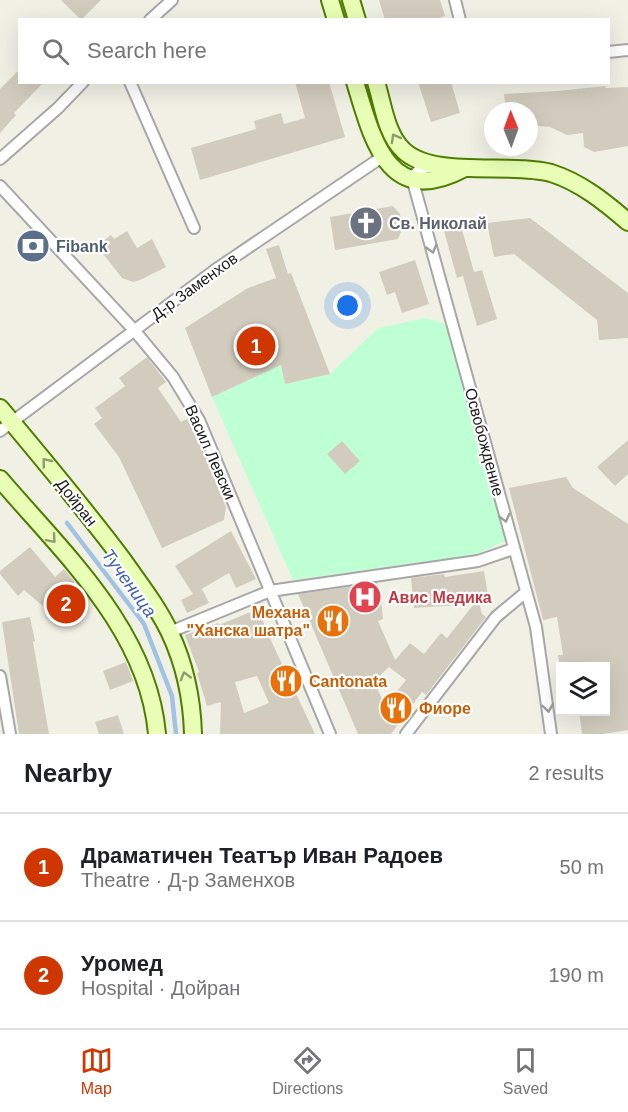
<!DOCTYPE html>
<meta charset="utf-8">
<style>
body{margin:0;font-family:Helvetica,sans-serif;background:#f2f2f2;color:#202124}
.controls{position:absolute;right:18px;bottom:18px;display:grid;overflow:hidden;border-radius:0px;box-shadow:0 6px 24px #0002}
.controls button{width:54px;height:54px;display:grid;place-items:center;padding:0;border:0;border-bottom:2px solid #e0e0e0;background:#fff;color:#202124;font:30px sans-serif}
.compass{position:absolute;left:484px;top:102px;width:54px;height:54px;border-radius:50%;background:#fff;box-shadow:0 6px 24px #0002;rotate:359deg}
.you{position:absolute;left:348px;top:306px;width:21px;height:21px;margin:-15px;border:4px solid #fff;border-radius:50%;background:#1a73e8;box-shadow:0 0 0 9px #1a73e833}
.badge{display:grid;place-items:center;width:39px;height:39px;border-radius:50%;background:#cf3600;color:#fff;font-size:20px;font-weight:700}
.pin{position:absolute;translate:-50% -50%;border:3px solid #fff;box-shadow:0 2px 6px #0006}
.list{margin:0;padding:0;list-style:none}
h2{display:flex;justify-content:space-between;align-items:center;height:78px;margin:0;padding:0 24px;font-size:26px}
h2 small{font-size:20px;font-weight:400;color:#757577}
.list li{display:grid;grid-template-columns:39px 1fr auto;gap:18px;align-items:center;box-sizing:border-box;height:108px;padding:0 24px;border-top:2px solid #e0e0e0}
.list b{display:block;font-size:22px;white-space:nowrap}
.list p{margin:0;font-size:20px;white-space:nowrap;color:#757577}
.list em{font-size:20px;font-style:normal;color:#757577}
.icon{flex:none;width:33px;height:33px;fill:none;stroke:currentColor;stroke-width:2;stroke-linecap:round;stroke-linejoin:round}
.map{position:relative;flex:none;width:628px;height:734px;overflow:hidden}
.search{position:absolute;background:#fff;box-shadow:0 6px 24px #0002;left:18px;right:18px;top:18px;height:66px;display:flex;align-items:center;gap:15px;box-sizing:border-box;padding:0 21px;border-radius:0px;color:#757577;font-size:22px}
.sheet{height:294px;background:#fff}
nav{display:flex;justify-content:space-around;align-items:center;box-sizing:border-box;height:84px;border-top:2px solid #e0e0e0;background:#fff;font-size:16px;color:#757577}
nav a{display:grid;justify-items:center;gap:3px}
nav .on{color:#cf3600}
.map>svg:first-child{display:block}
.park{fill:#bfffd4}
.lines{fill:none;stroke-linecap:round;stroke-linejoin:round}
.stream{stroke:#a1c3e3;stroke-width:4.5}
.building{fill:#d2ccbe;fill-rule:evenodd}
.street-casing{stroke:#a7a7a7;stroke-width:14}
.secondary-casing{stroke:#4f7d00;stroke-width:20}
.street{stroke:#fff;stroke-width:10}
.secondary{stroke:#e8ffb5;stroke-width:16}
.oneway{stroke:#8e9b72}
.oneway2{stroke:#9b9b9b}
.labels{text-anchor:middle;stroke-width:4.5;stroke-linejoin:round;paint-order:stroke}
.worship-label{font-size:16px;font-weight:bold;fill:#5b616d;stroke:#fff;text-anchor:start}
.service-label{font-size:16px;font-weight:bold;fill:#4e5e75;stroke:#fff;text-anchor:start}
.street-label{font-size:16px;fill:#202020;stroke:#fff}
.health-label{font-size:16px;font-weight:bold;fill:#be3a42;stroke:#fff;text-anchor:start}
.food-label{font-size:16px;font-weight:bold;fill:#c56008;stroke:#fff;text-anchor:start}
.water-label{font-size:18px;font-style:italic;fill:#425fb9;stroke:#fff}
</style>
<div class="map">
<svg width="628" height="734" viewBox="0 0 628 734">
<rect width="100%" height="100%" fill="#f1f0e5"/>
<path class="park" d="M425 318 443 323 452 336 514 537 475 555 293 580 212 397 281 365 285 384 330 374 378 328Z"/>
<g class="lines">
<path class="stream" d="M67 523 144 624 172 696 176 734"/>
</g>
<path class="building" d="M61 0H101L81 20Z
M379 0H440L445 16 434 20H385Z
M20 69V82H44L14 113 16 115 0 133V89Z
M295 82H329L345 137 200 180 191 148 256 129 254 121 281 113 284 124 305 118Z
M418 82H451L460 113 431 122Z
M605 86 606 88 628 87V146L594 152 584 147 583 133 567 135 550 127 529 125V111H506L504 94 558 91Z
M393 206 400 214 402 229 398 239 335 250 330 217Z
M530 218 628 293V338L599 340 597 320 514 254 494 257 487 223Z
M461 226 474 272 482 270 497 319 477 326 463 276 457 278 444 231Z
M127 231 137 248 152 239 166 267 140 280 133 282 122 278 97 246 111 235 114 239Z
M279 245 288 274 291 273 330 374 285 384 281 365 212 397 185 328 248 288 276 278 266 249Z
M415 260 429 304 402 313 395 292 387 295 379 272Z
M147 357 166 382 158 388 181 422 189 418 192 423 226 507 224 520 162 548 119 457 94 424 102 418 95 408 125 386 119 378Z
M628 440V474L615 486 597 467Z
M342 441 360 461 345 474 327 454Z
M566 477 573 488 628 524V730L603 734H582L579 711H606V666H560L558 655H563L557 617 543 620 509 488Z
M231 531 256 579 236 588 229 573 198 591 202 589 209 603 187 613 181 600 193 594 175 566Z
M30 547 55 577 64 569 74 581 73 592 78 596 65 611 62 609 56 617 24 590 18 596 0 574V571Z
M484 571 488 595 477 596 482 614 486 617 426 695 422 692 391 734H358L298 594 377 583 380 590 383 619 378 621 395 660 410 643 424 654 441 633 447 638 474 604 414 608 411 578 444 574 445 577ZM389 667 406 680 385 706 374 681Z
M258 609 273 645 315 734H220L221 702 207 706 197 673 199 672 185 635 218 623 219 625ZM257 676 269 703 244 713 235 682Z
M30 617 35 641 33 642 49 734H19L2 622Z
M126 662 133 681 110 690 103 671Z
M118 715 124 734H99L95 722Z"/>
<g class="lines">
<defs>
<path id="street" d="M455 0 460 20
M150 20 172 0
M608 52 628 50
M130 82 194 228
M0 159 58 108 83 82
M434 164 419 170 412 178 536 627 551 734
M0 186 134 330 173 377 199 420 330 734
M0 431 215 270 382 157
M170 632 270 591 478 561 513 549
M0 676 10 734
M406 734 496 617 526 592"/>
<path id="secondary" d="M330 0 336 20
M351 0 357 20
M355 82C372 137 387 209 463 169
M376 82C383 104 386 134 403 150 432 179 510 162 551 173 580 182 605 202 628 222
M0 408C42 458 84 508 123 560 139 583 158 607 170 633 185 665 192 699 193 734
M0 479C64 554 148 630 157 734"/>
</defs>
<use href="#street" class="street-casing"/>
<use href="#secondary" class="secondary-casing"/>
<use href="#street" class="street"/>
<use href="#secondary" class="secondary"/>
</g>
<defs><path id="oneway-chevron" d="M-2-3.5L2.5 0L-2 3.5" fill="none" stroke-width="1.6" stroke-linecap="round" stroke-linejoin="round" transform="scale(1.5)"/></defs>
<g class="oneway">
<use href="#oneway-chevron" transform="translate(395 138) rotate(-119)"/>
<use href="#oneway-chevron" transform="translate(46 462) rotate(-129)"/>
<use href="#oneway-chevron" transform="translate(52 539) rotate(49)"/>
<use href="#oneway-chevron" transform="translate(185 676) rotate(-106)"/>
</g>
<g class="oneway2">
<use href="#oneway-chevron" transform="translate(432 249) rotate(75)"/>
<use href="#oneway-chevron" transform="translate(505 518) rotate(76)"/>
<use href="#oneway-chevron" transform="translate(548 708) rotate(82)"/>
</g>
<defs>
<symbol id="church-disc" viewBox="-11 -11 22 22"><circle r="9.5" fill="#6b7280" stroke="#fff"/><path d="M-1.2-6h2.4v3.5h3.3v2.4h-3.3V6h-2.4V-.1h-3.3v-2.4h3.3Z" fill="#fff"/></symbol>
<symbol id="bank-disc" viewBox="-11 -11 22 22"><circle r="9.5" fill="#5c6f8a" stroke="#fff"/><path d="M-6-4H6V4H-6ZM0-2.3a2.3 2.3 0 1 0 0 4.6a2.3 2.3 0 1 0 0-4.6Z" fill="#fff"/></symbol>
<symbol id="hospital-disc" viewBox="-11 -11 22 22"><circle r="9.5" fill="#e0444e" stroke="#fff"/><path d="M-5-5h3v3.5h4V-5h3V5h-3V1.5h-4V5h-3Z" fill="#fff"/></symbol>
<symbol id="restaurant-disc" viewBox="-11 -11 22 22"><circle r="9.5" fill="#e8710a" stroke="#fff"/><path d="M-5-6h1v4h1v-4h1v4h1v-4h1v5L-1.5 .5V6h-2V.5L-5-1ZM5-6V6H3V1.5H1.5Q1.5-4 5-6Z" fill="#fff"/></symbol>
</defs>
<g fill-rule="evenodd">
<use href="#church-disc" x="347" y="204" width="38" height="38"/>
<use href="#bank-disc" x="14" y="227" width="38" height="38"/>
<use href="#hospital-disc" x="346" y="578" width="38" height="38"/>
<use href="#restaurant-disc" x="314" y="602" width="38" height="38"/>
<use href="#restaurant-disc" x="267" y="662" width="38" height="38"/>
<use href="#restaurant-disc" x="377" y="689" width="38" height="38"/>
</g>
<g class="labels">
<g class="worship-label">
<text x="389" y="229">Св. Николай</text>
</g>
<g class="service-label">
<text x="56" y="252">Fibank</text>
</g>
<g class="street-label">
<text transform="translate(194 286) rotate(-36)" y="6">Д-р Заменхов</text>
<text transform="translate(485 442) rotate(75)" y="6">Освобождение</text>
<text transform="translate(211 452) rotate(66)" y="6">Васил Левски</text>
<text transform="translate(77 502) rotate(52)" y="6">Дойран</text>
</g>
<g class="health-label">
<text x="388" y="603">Авис Медика</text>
</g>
<g class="food-label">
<text x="310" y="618" text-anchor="end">Механа<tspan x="310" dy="18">"Ханска шатра"</tspan></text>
<text x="309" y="687">Cantonata</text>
<text x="419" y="714">Фиоре</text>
</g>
<g class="water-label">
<text transform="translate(129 583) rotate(54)" y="6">Тученица</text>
</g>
</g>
</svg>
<div class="controls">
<button><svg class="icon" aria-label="layers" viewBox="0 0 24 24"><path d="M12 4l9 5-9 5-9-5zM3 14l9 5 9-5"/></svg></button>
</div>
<svg class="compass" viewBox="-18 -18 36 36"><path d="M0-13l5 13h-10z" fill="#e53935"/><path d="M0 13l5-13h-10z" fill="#757577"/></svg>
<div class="you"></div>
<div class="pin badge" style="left:256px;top:346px">1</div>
<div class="pin badge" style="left:66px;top:604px">2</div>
<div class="search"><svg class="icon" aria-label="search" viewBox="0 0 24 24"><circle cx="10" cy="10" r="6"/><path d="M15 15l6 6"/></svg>Search here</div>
</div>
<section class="sheet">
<h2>Nearby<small>2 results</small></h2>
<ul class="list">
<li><span class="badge">1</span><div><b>Драматичен Театър Иван Радоев</b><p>Theatre · Д-р Заменхов</p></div><em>50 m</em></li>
<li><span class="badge">2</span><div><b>Уромед</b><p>Hospital · Дойран</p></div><em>190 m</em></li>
</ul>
</section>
<nav>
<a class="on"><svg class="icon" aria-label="map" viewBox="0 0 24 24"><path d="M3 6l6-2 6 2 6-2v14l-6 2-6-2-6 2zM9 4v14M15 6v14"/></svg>Map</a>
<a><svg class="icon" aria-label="directions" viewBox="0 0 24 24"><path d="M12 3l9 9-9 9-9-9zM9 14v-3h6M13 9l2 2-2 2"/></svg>Directions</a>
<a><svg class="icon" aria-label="saved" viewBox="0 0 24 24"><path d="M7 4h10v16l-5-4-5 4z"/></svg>Saved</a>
</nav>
